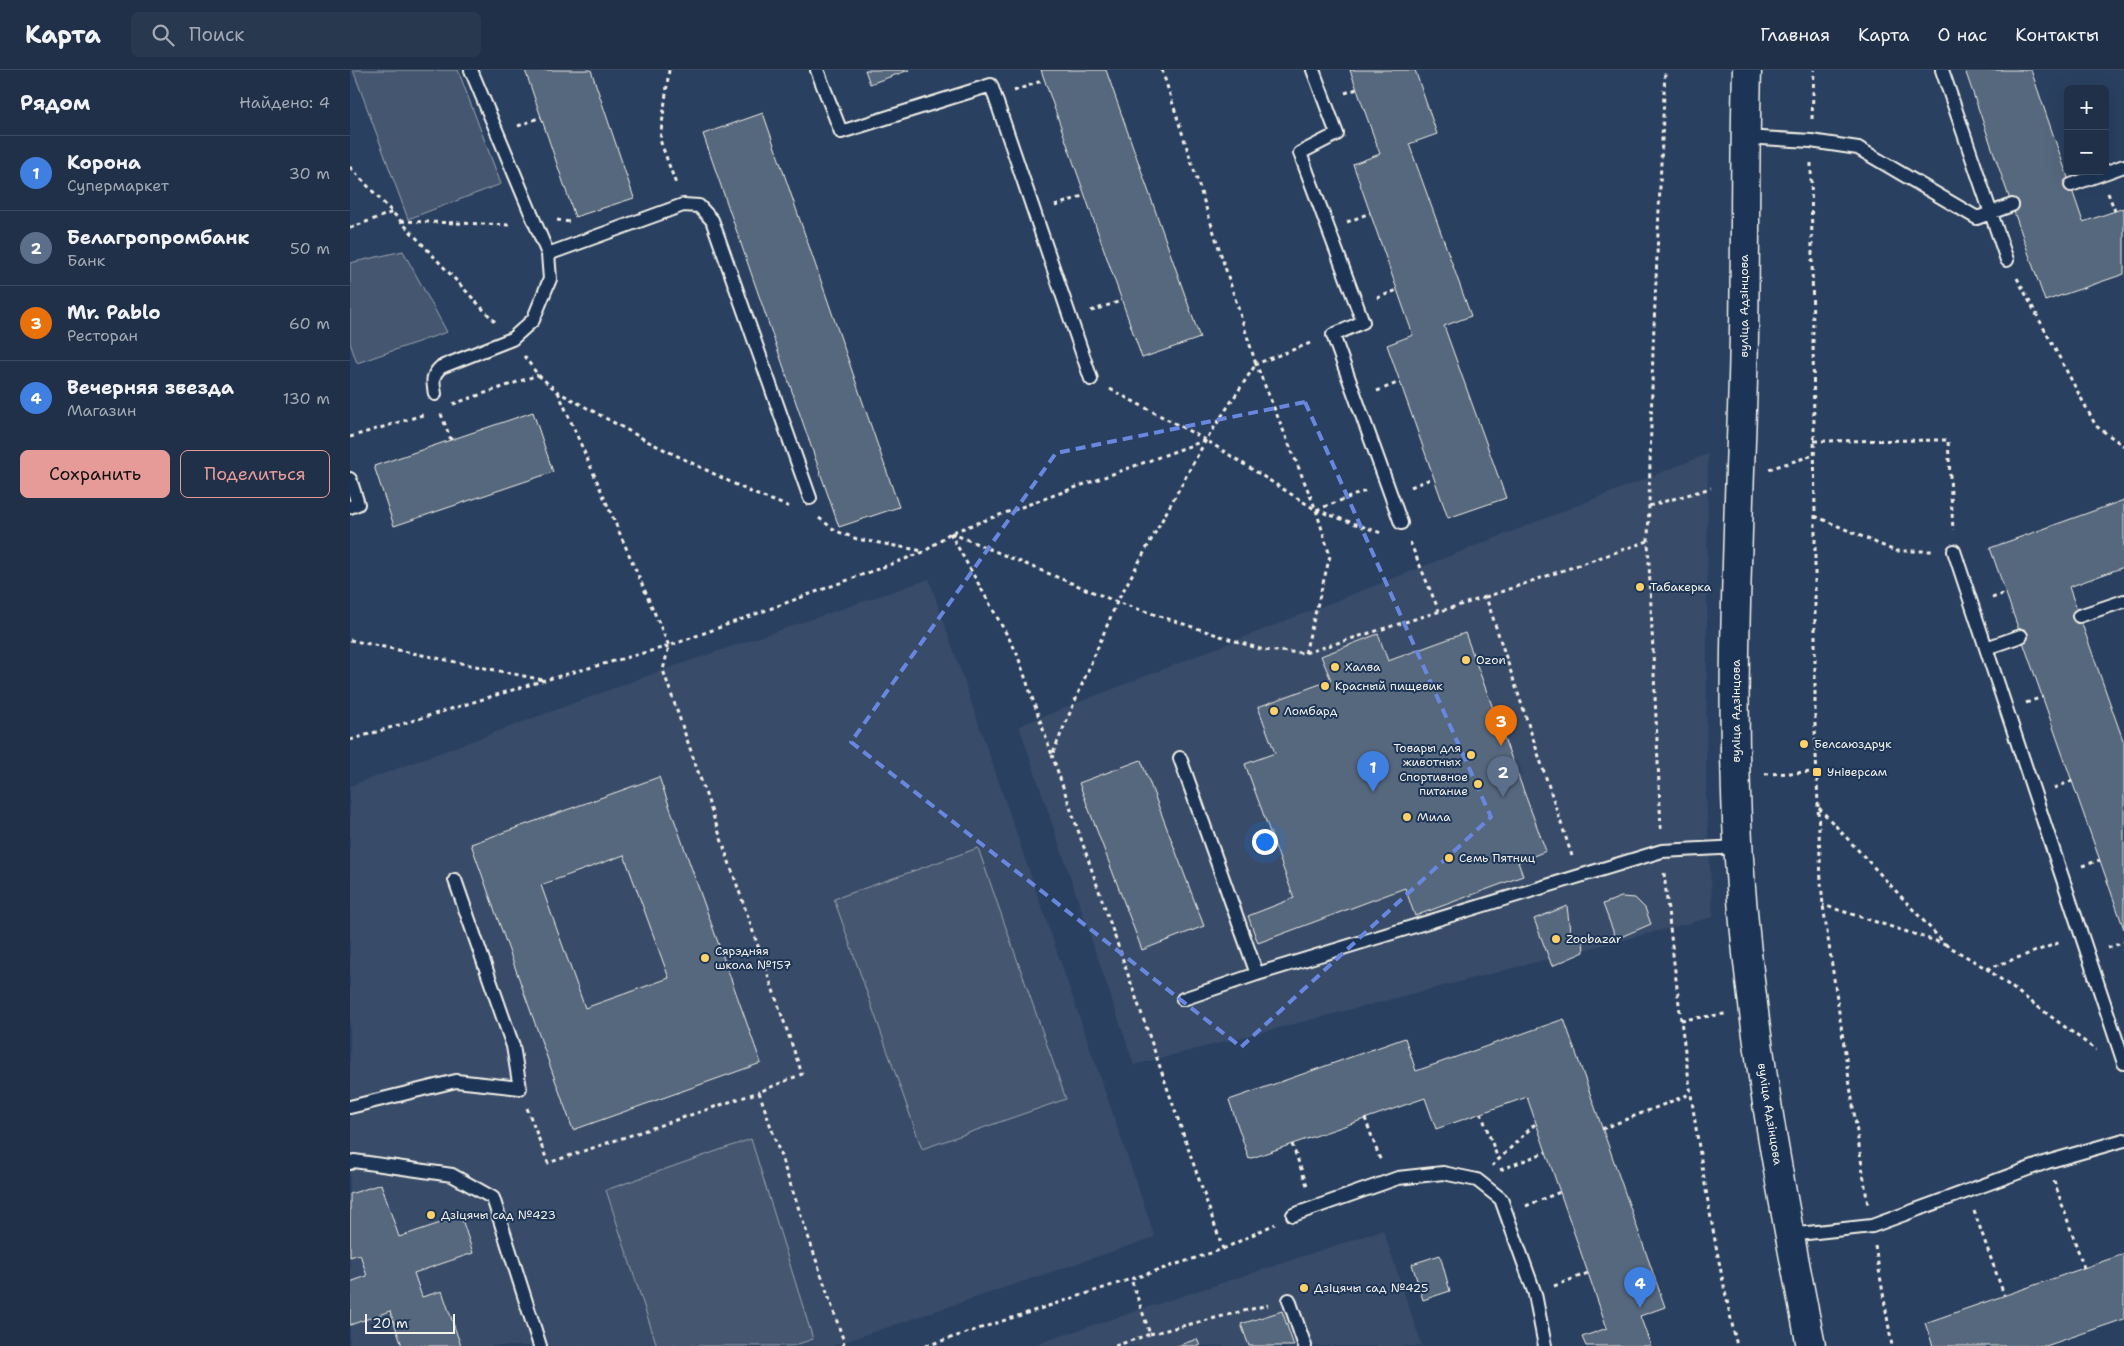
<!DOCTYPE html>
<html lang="ru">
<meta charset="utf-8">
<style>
body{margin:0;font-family:"Shantell Sans",sans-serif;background:#28384f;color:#f1f3f6}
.controls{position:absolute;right:15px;top:15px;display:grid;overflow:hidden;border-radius:8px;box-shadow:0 5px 20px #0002}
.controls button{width:45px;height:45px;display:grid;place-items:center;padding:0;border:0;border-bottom:1px solid #3d4b60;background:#203048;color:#f1f3f6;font:25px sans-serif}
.scale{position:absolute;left:15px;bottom:12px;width:90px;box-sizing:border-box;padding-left:5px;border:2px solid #f4f1e8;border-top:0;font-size:14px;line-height:18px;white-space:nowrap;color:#f4f1e8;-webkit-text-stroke:4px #1d3557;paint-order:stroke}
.you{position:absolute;left:914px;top:771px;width:18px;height:18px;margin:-12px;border:4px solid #fff;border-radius:50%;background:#1a73e8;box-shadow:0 0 0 8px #1a73e833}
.badge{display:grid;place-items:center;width:32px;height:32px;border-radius:50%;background:#e69b98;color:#fff;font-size:16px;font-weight:700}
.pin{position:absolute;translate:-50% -41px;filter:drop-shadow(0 1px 2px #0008)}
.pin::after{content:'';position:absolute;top:26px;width:18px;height:15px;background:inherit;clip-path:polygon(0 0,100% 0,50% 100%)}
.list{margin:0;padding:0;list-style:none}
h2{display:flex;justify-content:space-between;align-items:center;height:65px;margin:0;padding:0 20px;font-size:21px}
h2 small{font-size:16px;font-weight:400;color:#a2a9b4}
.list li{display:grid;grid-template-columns:32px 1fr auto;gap:15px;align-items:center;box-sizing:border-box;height:75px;padding:0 20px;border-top:1px solid #3d4b60}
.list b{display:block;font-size:19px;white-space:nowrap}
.list p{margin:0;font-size:16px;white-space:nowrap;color:#a2a9b4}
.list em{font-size:16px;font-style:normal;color:#a2a9b4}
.actions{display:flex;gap:10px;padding:15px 20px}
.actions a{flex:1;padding:11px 0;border:1px solid #e69b98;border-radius:8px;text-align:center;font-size:18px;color:#e69b98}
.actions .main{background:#e69b98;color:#111}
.icon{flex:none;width:28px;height:28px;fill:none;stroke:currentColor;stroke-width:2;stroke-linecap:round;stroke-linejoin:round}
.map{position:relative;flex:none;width:1774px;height:1276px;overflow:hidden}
header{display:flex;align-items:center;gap:30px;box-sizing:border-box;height:70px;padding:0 25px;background:#203048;border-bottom:1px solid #3d4b60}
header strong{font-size:24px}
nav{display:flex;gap:28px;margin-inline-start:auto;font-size:18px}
.search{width:350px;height:45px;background:#28384f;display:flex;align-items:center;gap:12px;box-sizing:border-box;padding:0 18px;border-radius:8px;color:#a2a9b4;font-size:19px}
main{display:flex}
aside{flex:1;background:#203048}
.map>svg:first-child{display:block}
.built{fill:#374c69}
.green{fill:#445771;stroke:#9ca4ac}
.building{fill:#56677d;stroke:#f4f1e8;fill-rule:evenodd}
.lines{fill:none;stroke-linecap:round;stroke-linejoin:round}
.service-casing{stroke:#f4f1e8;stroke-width:16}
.secondary-casing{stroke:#f4f1e8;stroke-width:31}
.path{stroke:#f4f1e8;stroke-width:3;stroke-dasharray:4 4;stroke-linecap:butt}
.service{stroke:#1d3557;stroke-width:12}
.secondary{stroke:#1d3557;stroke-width:28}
.marked{fill:none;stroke:#6887de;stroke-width:4;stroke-dasharray:10 6;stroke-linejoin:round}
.poi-dot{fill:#ffd166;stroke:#1d3557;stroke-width:2}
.labels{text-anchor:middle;stroke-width:4;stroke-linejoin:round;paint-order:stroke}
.street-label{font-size:12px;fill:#f4f1e8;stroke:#1d3557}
.poi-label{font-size:12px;fill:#f4f1e8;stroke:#1d3557;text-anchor:start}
</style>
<header>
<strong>Карта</strong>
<div class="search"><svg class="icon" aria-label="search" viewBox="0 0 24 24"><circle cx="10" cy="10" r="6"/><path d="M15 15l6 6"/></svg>Поиск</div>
<nav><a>Главная</a><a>Карта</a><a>О нас</a><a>Контакты</a></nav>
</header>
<main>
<aside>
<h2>Рядом<small>Найдено: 4</small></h2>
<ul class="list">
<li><span class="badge" style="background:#3f7fe0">1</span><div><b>Корона</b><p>Супермаркет</p></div><em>30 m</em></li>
<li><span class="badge" style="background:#5c6f8a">2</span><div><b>Белагропромбанк</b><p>Банк</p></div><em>50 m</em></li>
<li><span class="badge" style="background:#e8710a">3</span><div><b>Mr. Pablo</b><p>Ресторан</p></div><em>60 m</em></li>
<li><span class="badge" style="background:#3f7fe0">4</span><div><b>Вечерняя звезда</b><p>Магазин</p></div><em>130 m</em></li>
</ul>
<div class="actions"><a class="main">Сохранить</a><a>Поделиться</a></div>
</aside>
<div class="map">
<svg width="1774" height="1276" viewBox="0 0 1774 1276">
<rect width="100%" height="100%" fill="#2a4060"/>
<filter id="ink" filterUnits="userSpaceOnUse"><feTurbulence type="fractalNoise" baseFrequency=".02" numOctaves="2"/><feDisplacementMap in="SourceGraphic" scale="10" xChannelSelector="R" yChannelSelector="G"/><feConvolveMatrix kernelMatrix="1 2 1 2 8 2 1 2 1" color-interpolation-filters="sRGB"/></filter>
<g filter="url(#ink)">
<path class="built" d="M1358 384 1356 726 1363 847 784 995 669 656Z
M579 509 805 1167 482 1276H0V716L313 600Z
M1033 1160 1072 1276H680Z"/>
<path class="green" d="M3 0H108L151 114 58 149Z
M53 181 97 262 7 293 0 273V193Z
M628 778 716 1029 572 1079 484 829Z
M401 1069 463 1269 442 1276H307L256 1120Z"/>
<path class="building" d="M175 0H241L284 128 225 147Z
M515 0H559L520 14Z
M691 0H756L850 268 792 288Z
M1000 0H1065L1087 64 1059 74 1121 246 1094 256 1156 428 1098 448 1037 275 1063 265 1003 94 1030 84Z
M1615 0H1681L1733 152 1774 138V204L1695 231Z
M413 43 549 437 489 457 353 64Z
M183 342 203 402 44 456 24 396Z
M1774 430V497L1719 517 1774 673V859L1640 478Z
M1115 563 1196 781 1168 792 1173 806 1065 846 1055 818 908 873 898 846 944 828 895 694 925 683 908 637 981 610 971 586 1028 564 1038 591Z
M791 690 854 856 792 880 729 713Z
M309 707 411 993 223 1060 121 774ZM274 785 319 908 235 938 191 815Z
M1271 827 1285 828 1295 838 1301 854 1266 869 1253 834Z
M1217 836 1221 870 1233 869 1234 882 1202 896 1184 849Z
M1214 949 1315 1237 1290 1246 1301 1276H1236L1232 1267 1257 1258 1177 1027 1086 1059 1075 1028 899 1089 879 1030 1055 968 1066 1001Z
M31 1114 49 1167 111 1146 123 1183 64 1203 72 1227 92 1221 111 1276H52L40 1241 0 1255V1212L17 1206 10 1184 0 1187V1124Z
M1774 1184V1249L1696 1276H1583L1575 1253Z
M1090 1185 1100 1221 1073 1230 1062 1194Z
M932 1241 944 1276H899L891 1254Z
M847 1269 850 1276H827Z"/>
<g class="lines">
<defs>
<path id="service" d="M121 0 198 184 333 135 349 136 362 150 460 428
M467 0 491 62 641 15 741 309
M963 0 987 64 950 83 1013 252 983 265 1051 453
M1592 0 1657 190
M1395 67 1461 71 1508 78 1627 148 1662 135
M1721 115 1774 96
M85 324C83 312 81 306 91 297L162 269 183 250 200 209 198 184
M0 409 8 434 0 437
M1604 481 1636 578
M1729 546 1774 531
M1671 566 1636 578 1774 993
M830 688 907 904 1312 781 1389 777
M833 929 907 904
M0 1037 106 1011 170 1018 163 976 105 810
M0 1093 4 1091 102 1105 143 1128 190 1276
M943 1145 1048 1108 1093 1103 1127 1110 1151 1129 1185 1224 1195 1276
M1439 1165 1522 1156 1697 1092 1774 1070
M939 1230 955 1276"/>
<path id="secondary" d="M1397 0C1394 103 1396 206 1393 309 1388 478 1378 649 1391 818 1403 972 1431 1124 1461 1276"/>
</defs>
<use href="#service" class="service-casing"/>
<use href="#secondary" class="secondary-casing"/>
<path class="path" d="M319 0 310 70 326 114
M664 21 694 10
M995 23 1007 19
M1462 49 1464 0
M168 56 191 47
M1461 93 1465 446V659L1471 812 1473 835 1518 1136
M0 97 146 253
M1758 123 1765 141
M705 136 735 125
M207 150 220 152
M51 151 162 155
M997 152 1020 143
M0 158 43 142
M1667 208 1746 356 1774 376
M1027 228 1047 220
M741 241 771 231
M174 286 188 305 208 322 299 372 405 424 440 437
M760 319 856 370
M1027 321 1050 312
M208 322 319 576 313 600 452 1004 409 1022 494 1272 493 1276
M103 334 188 305
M91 344 101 370
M0 367 76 344
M1464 371 1598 370 1603 460
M1419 399 1464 385
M1061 417 1083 408
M1299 436 1361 418
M966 440 1031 463
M1465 446 1545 481H1584
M469 448 486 461 507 469 573 481
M600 463 666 581 702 685 767 532 856 370 906 294 812 0
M601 463 767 532 913 580 955 583 1136 527
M1060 472 1089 541
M1642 528 1655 523
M0 570 193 610
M955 583 980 486 966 440 906 294 963 272
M1676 633 1692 627
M0 670 195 610 319 576 574 482 600 463 856 370 966 440 1018 420
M1415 704 1467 702
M1704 718 1722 711
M1469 738 1595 874 1473 835
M1311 759 1298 471 1303 279 1315 0
M1222 786 1136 527 1298 471
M1732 796 1750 790
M1314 803C1331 962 1351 1120 1387 1276
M1595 874 1637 899 1746 980
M1758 878 1774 872
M1637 899 1711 872
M1331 950 1375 944
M177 1038 198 1093 409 1022
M1131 1043 1148 1089
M1015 1048 1031 1092
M1252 1059 1340 1024
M942 1074 958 1118
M1142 1096 1186 1053
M1150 1100 1196 1082
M1704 1111 1734 1198
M1176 1136 1210 1122
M1624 1141 1654 1225
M1525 1176 1542 1276
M873 1179 925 1154
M1204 1216 1238 1203
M800 1264 918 1235
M576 1276 873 1179 702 685
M765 1276 800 1264 781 1209"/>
<use href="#service" class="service"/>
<use href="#secondary" class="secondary"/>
</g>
</g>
<path class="marked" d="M955 332 1141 747 891 977 501 672 706 383Z"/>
<g class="poi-dot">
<circle cx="1290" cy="517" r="5"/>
<circle cx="1116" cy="590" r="5"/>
<circle cx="985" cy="597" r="5"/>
<circle cx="975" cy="616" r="5"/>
<circle cx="924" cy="641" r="5"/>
<circle cx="1454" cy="674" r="5"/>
<circle cx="1121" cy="685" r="5"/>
<rect x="1462" y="697" width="10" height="10" rx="2.5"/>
<circle cx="1128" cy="714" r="5"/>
<circle cx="1057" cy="747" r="5"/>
<circle cx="1099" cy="788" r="5"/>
<circle cx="1206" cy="869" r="5"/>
<circle cx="355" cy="888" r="5"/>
<circle cx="81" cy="1145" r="5"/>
<circle cx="954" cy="1218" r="5"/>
</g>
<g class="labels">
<g class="street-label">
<text transform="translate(1394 236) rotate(-90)" y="4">вуліца Адзінцова</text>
<text transform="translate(1386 641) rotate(-90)" y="4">вуліца Адзінцова</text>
<text transform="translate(1420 1044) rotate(81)" y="4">вуліца Адзінцова</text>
</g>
<g class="poi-label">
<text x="1300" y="521">Табакерка</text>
<text x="1126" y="594">Ozon</text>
<text x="995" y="601">Халва</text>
<text x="985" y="620">Красный пищевик</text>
<text x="934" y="645">Ломбард</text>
<text x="1464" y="678">Белсаюздрук</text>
<text x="1111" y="682" text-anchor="end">Товары для<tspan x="1111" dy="14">животных</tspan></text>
<text x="1477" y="706">Універсам</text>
<text x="1118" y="711" text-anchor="end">Спортивное<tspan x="1118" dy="14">питание</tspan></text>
<text x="1067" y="751">Мила</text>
<text x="1109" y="792">Семь Пятниц</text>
<text x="1216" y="873">Zoobazar</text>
<text x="365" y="885">Сярэдняя<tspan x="365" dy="14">школа №157</tspan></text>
<text x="91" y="1149">Дзіцячы сад №423</text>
<text x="964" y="1222">Дзіцячы сад №425</text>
</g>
</g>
</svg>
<div class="controls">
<button>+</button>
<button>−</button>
</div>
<div class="scale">20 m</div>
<div class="you"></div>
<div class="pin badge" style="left:1023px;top:722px;background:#3f7fe0">1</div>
<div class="pin badge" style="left:1153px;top:727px;background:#5c6f8a">2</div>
<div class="pin badge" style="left:1151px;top:676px;background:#e8710a">3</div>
<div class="pin badge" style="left:1290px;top:1238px;background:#3f7fe0">4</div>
</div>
</main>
